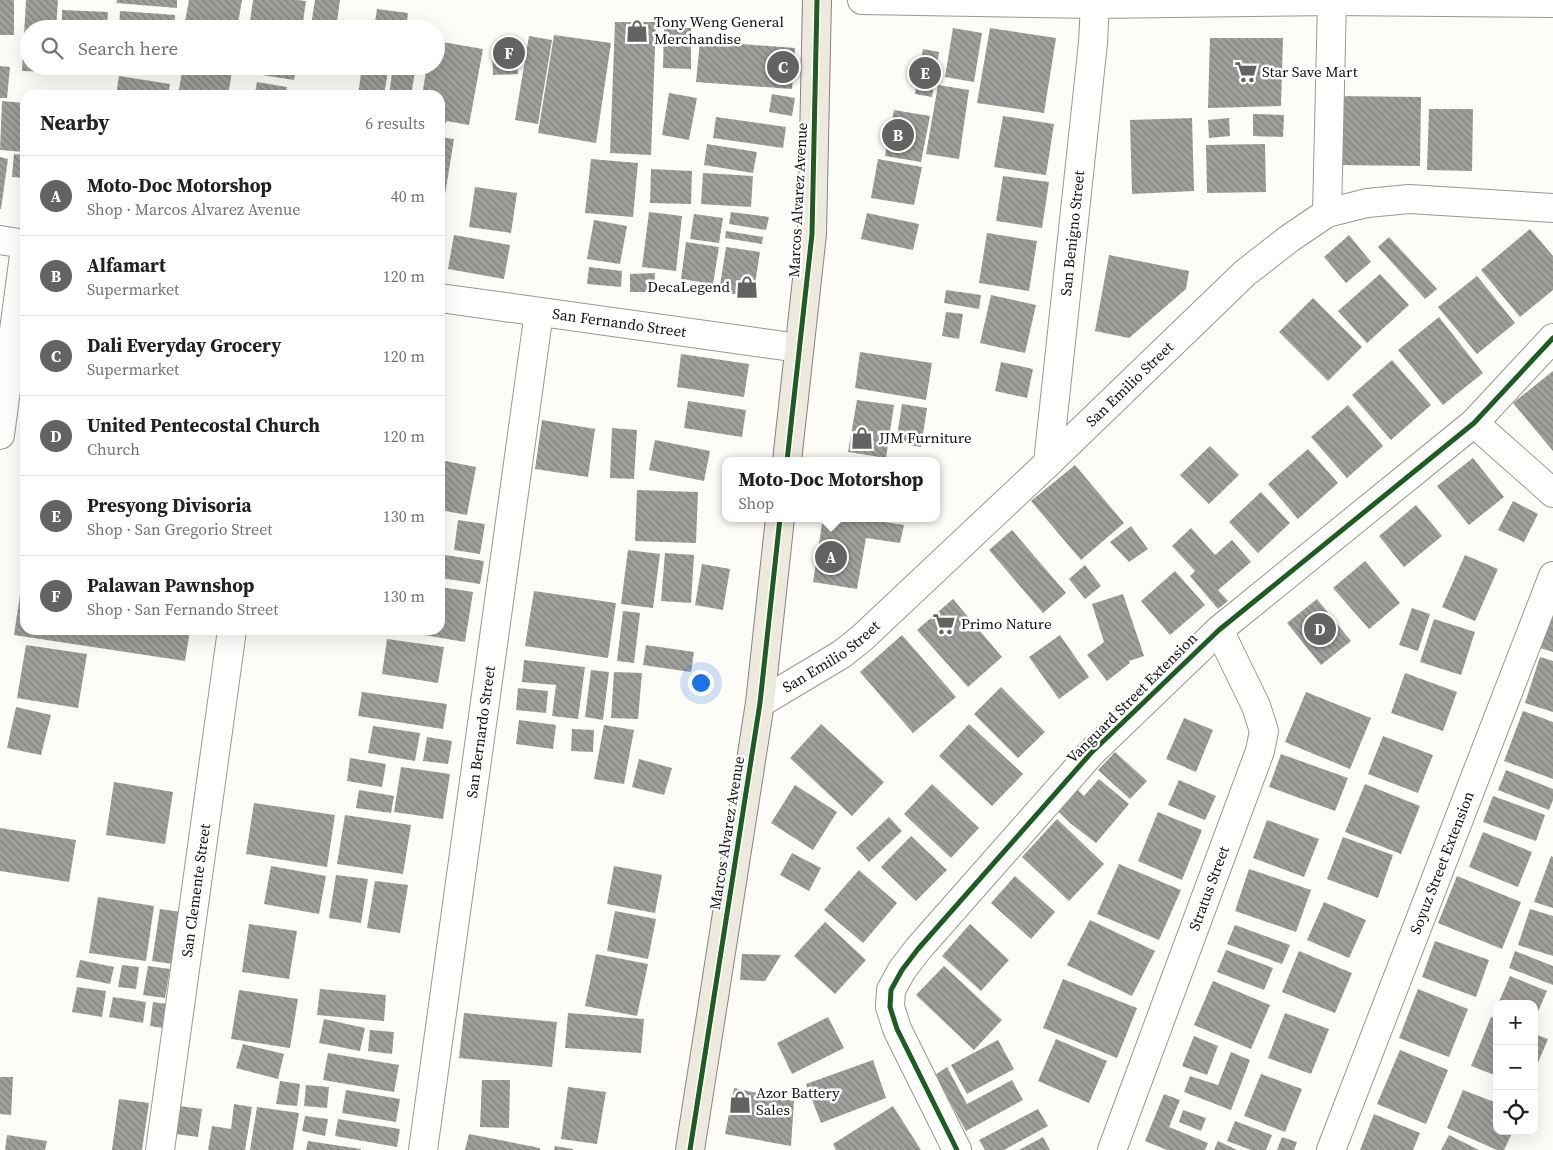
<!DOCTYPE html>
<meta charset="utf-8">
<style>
body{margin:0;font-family:"Source Serif 4",serif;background:#f6f6f6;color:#202124}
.controls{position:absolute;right:15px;bottom:15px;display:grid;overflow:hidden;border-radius:10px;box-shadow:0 5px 20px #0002}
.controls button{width:45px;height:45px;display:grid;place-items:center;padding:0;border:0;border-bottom:1px solid #e0e0e0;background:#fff;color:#202124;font:25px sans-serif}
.you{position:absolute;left:700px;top:682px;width:18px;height:18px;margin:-12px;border:4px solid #fff;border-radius:50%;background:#1a73e8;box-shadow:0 0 0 8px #1a73e833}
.badge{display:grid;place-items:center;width:32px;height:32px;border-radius:50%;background:#646362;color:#fff;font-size:16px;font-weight:700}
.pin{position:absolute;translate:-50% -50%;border:2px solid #fff;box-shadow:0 1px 5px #0006}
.popup{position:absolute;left:722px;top:457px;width:218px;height:65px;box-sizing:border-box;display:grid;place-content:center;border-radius:10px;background:#fff;filter:drop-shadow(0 1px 4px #0005);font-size:16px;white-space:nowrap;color:#757577}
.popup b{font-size:19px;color:#202124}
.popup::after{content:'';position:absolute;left:50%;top:100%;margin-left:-10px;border:10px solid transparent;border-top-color:#fff}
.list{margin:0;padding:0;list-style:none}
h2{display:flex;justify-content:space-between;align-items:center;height:65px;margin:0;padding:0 20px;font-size:21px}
h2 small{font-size:16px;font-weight:400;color:#757577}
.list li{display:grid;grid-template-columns:32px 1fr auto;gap:15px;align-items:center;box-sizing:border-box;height:80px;padding:0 20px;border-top:1px solid #e0e0e0}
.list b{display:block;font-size:19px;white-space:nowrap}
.list p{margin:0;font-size:16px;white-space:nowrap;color:#757577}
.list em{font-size:16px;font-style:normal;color:#757577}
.icon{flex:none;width:28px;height:28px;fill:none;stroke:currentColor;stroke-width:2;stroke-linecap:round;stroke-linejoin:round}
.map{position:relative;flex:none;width:1553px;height:1150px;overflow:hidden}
.search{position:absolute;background:#fff;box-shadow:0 5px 20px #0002;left:20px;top:20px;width:425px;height:55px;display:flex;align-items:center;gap:12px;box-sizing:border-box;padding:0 18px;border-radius:28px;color:#757577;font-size:19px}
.panel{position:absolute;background:#fff;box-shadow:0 5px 20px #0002;left:20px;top:90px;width:425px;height:545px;border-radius:15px}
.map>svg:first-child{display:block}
.building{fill:url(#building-back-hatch)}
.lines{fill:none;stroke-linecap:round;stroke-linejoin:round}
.minor-casing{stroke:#979795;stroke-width:30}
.major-casing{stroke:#858482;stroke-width:30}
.minor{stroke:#fffffe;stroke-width:28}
.major{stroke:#ede9dc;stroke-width:28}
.cycleway-casing{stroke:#fff;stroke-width:8}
.cycleway{stroke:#1b5e20;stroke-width:5}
.labels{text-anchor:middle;stroke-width:5;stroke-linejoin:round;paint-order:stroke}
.poi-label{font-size:15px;fill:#111;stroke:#fff;text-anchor:start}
.street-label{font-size:15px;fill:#111;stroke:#fff}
</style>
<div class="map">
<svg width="1553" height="1150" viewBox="0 0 1553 1150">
<defs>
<pattern id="building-back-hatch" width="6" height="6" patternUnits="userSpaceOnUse" patternTransform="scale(1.25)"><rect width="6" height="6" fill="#a19f9c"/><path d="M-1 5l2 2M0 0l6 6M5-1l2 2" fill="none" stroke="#82807e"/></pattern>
</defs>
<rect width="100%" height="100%" fill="#fdfcf7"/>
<path class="building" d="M0 0H14V35H0Z
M26 0H58L56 29H29V66H54V72L22 71Z
M117 0H177V8L116 3Z
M189 0H242L237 29 184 27Z
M253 0H297L306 1 302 29H249Z
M315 0H340L336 29 311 25Z
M377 9 408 13 406 29H374Z
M62 10 108 12 107 29H62Z
M120 11 175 15 174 29H119Z
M615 22H656L651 155 610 153Z
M664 28H691V69L663 68Z
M953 28 982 33 974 82 945 77Z
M990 28 1056 38 1044 113 977 103Z
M554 35 611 43 596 143 538 133Z
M529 36 552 40 538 124 515 120Z
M1210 38H1283L1281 106 1208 108Z
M436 41 483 49 469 125 447 121 446 123 440 122V95H422L427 66H436Z
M700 41 795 48 792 89 696 82Z
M516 46 518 74 493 75 492 47Z
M923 49 939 52 932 97 915 94Z
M0 66 10 67 7 98H0Z
M117 66H170V72L117 68Z
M183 66H233L228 95H178Z
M243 66H296L294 80 242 72Z
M362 66H389L384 95H358Z
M393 66H416L411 95H389Z
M119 76 170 84 168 95H116Z
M257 82 287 87 286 95H268L255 93Z
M938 85 969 90 959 159 926 154Z
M669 93 697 98 689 140 662 135Z
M772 94 795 98 792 116 769 112Z
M1337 96 1421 97 1420 166 1336 165Z
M2 101 25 103V152L0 150Z
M1429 109H1473L1472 171 1427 170Z
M894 110 930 116 921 162 885 156Z
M1253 114 1284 115 1283 137 1253 136Z
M1003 116 1054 124 1046 175 994 167Z
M716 117 786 127 783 148 713 138Z
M1192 118 1194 191 1132 194 1130 120Z
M1229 118 1230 136 1209 138 1208 120Z
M440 137 454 139 443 207 440 206Z
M707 144 757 152 753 173 704 165Z
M1265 144 1266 192 1207 193 1206 145Z
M14 154 25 155V178L12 177Z
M0 157 8 159 1 209H0Z
M591 159 638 163 633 217 585 213Z
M878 159 922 167 914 205 871 198Z
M651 169 692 171 691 204 650 203Z
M703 173 753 176 751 207 701 204Z
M1003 176 1049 182 1042 228 996 221Z
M475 187 517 193 511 233 469 227Z
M649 212 682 216 676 271 642 267Z
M731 212 769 217 766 230 729 224Z
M867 213 919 224 913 250 861 239Z
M694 214 723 218 719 243 690 239Z
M594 220 627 226 620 264 587 259Z
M1530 229 1553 256V290L1520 317 1481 270Z
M726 231 763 237 762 244 725 238Z
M987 233 1037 241 1029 291 979 283Z
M454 235 510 245 504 279 448 269Z
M1349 235 1371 262 1346 283 1324 257Z
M1389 237 1437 289 1425 299 1378 247Z
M686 242 719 247 713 284 681 279Z
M726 247 760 252 753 297 719 292Z
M1109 255 1189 271 1186 289 1129 338 1095 331Z
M589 267 622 271 621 287 587 284Z
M655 273 654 292H630V274Z
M1380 274 1409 305 1367 343 1338 311Z
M1477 276 1515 323 1477 354 1438 307Z
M946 290 981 295 979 309 944 303Z
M991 295 1036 305 1025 353 980 343Z
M1313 298 1362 347 1328 381 1279 332Z
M946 312 963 314 959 339 942 336Z
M1439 317 1483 373 1443 405 1398 350Z
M860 352 932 363 926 400 855 388Z
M681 354 749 364 744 397 677 387Z
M1392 360 1431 405 1391 440 1352 395Z
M1001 362 1033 369 1027 398 995 391Z
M1553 371V451L1513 403Z
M857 400 894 405 886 458 848 452Z
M688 401 746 410 742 437 684 428Z
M902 404 927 408 921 447 896 443Z
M1348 405 1383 446 1347 478 1311 437Z
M542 420 595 429 588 477 535 469Z
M612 428 637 430 634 479 610 478Z
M655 440 710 451 704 481 649 470Z
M1210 446 1239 475 1209 504 1180 475Z
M1308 449 1338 483 1298 519 1268 484Z
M1473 458 1504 497 1469 525 1437 486Z
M440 460 476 467 467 515 440 510Z
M1075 465 1124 523 1081 560 1031 501Z
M637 490 698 492 696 543 635 541Z
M1261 492 1290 523 1258 553 1229 522Z
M1513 501 1538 514 1524 542 1498 530Z
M1416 505 1442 536 1404 567 1379 536Z
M823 518H859L904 525 900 543 866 538 857 589 813 582Z
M458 520 485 524 480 554 454 550Z
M1131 526 1148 549 1129 562 1110 542Z
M1191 528 1215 555 1232 540 1251 562 1218 590 1228 601 1218 609 1190 576 1195 571 1172 546Z
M1012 530 1066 593 1043 613 989 550Z
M628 550 660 554 653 608 621 604Z
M665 553 694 555 691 603 661 601Z
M445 555 484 561 480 584 441 578Z
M1465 555 1498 569 1475 621 1442 607Z
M1365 561 1400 603 1369 629 1333 588Z
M702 564 730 569 723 610 695 605Z
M1085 565 1101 586 1085 599 1069 579Z
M1175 571 1205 605 1170 635 1141 601Z
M22 581H25V630H190L185 661 14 635Z
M440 587 473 592 465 642 412 633 413 630H440Z
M534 591 616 603 608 658 525 646Z
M1123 594 1144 656 1129 661 1130 663 1107 681 1087 655 1104 642 1092 604Z
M953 599 1002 657 968 687 917 630Z
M1317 599 1351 641 1321 665 1287 623Z
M1412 608 1430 614 1418 651 1399 645Z
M1553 609V652L1540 648Z
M623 611 640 613 634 663 617 661Z
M1434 619 1475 632 1461 675 1420 662Z
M378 630H406L405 635 378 631Z
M902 635 956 697 913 733 860 672Z
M1060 635 1089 677 1059 699 1029 657Z
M387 639 444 647 438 683 382 674Z
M26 645 87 654 78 708 17 698Z
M646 645 694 652 691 672 643 665Z
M1540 657 1553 661V712L1525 703Z
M524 660 585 667 578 719 552 716 556 685 522 682Z
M591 670 609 672 603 720 585 717Z
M614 672 642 673 638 719 611 718Z
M1405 673 1457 692 1443 731 1391 713Z
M1001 687 1045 732 1018 758 974 714Z
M518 688 548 691 546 713 516 710Z
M362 692 447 704 443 729 358 716Z
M1306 692 1371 718 1350 769 1285 742Z
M16 707 51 715 41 755 7 748Z
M1523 711 1553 722V779L1504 761Z
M1184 718 1213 730 1196 772 1166 759Z
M519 720 556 725 553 749 516 744Z
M821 724 884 782 852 816 790 758Z
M969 724 1023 774 992 806 939 756Z
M604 725 634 730 624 784 594 779Z
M373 726 420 733 415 761 368 753Z
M572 729 594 730 593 752 571 751Z
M1383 736 1433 755 1418 793 1368 774Z
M427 737 452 741 448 764 423 761Z
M1115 752 1147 781 1130 799 1098 770Z
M1281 754 1348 778 1335 811 1269 787Z
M350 758 386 764 382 787 347 781Z
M639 759 672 768 664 795 632 787Z
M401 767 450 774 443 819 394 812Z
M1506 770 1553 789V800L1549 810 1498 790Z
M1099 779 1129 804 1096 843 1070 823 1055 808 1075 787 1084 796Z
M1179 780 1216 796 1205 820 1168 805Z
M114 782 173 792 165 844 106 835Z
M932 784 979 828 951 858 904 814Z
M1365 784 1420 806 1401 854 1345 832Z
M795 785 837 812 813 850 771 823Z
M359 790 394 796 391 813 356 808Z
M1493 796 1545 815 1536 841 1483 822Z
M254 803 335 815 327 867 246 854Z
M1158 812 1202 830 1182 880 1138 861Z
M345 815 411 825 403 874 337 864Z
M889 817 902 831 869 862 856 848Z
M1057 819 1104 864 1069 901 1022 857Z
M1267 820 1319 839 1304 877 1253 858Z
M0 828 76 840 69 882 0 871Z
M1483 832 1532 852 1518 887 1469 867Z
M911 836 947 870 916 901 881 867Z
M1343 837 1393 855 1378 898 1327 879Z
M792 853 821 868 809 891 780 875Z
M1551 856 1553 857V908L1534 902Z
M1119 864 1181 890 1159 940 1097 914Z
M271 866 326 876 319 914 264 904Z
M614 866 662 875 655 913 607 904Z
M1249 869 1311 890 1296 932 1235 911Z
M859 870 897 903 863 943 824 910Z
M336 875 368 879 361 923 329 918Z
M1015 876 1055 912 1031 939 991 903Z
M1457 876 1521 902 1502 949 1438 923Z
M375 881 408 885 400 933 367 928Z
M98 897 154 906 146 961 89 953Z
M1324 902 1366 920 1349 958 1307 940Z
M160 909 181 912 173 964 152 961Z
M1530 909 1553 916V956L1518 945Z
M615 911 656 919 648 959 607 951Z
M1090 920 1155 951 1132 996 1067 965Z
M825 922 866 960 835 994 794 956Z
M249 924 297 931 289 979 242 972Z
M970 924 1009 960 981 991 942 956Z
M1235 925 1290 945 1282 964 1227 944Z
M1435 941 1489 960 1476 997 1422 977Z
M1226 950 1273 968 1264 990 1217 972Z
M1299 951 1352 973 1335 1013 1282 992Z
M1515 951 1553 966V985L1509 968Z
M596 954 648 964 637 1016 585 1006Z
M742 954 781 955 765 981 740 980Z
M80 960 114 967 110 984 76 977Z
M122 965 139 967 136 989 118 987Z
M148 966 170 969 165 998 143 995Z
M944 966 1002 1020 974 1050 916 995Z
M1510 976 1547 991 1534 1021V1004H1498Z
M1063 979 1137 1008 1117 1058 1043 1028Z
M1213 981 1270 1005 1251 1049 1194 1025Z
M77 987 106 991 102 1017 72 1012Z
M320 989 386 995 384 1021 317 1015Z
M1418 989 1468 1009 1449 1057 1399 1038Z
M239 990 298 999 290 1048 231 1039Z
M113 997 146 1002 143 1023 109 1017Z
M153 1002 167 1004 163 1028 150 1026Z
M464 1013 557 1022 552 1067 459 1058Z
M568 1013 644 1019 641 1053 565 1048Z
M1285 1013 1329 1029 1311 1074 1268 1058Z
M828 1017 844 1048 792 1074 777 1043Z
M1491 1017 1497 1019V1076L1471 1066Z
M324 1019 365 1028 360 1051 319 1043Z
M370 1030 394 1032 392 1054 368 1051Z
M1534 1034 1548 1039 1534 1072Z
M1194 1036 1218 1046 1207 1075 1182 1066Z
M1056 1039 1107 1061 1089 1103 1038 1081Z
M998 1040 1014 1069 967 1094 951 1065Z
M243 1044 284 1054 278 1079 236 1068Z
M1400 1050 1448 1070 1426 1124 1377 1104Z
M1231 1052 1250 1060 1231 1110 1184 1092 1190 1076 1218 1085Z
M328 1053 399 1065 394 1092 323 1080Z
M873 1060 886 1098 821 1123 806 1084Z
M947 1067 967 1104 1012 1080 1023 1100 966 1131 935 1075Z
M1261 1074 1302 1089 1285 1132 1244 1116Z
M0 1077H13L11 1115 0 1114Z
M482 1080H510L509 1128 480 1127Z
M280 1081 300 1084 297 1106 276 1104Z
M306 1085 329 1087 327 1108 304 1106Z
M568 1087 606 1092 597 1144 561 1139Z
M734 1088 794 1101 791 1146 725 1134Z
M346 1090 400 1099 396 1122 342 1113Z
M1463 1090 1497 1103V1109L1492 1121 1497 1124V1131H1513L1504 1150H1497L1447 1128Z
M1164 1094 1180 1100 1169 1127 1208 1143 1205 1150H1167L1145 1141Z
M119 1099 149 1103 142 1150H112Z
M234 1104 252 1107 245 1150H208L212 1126 231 1129Z
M172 1105 202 1109 198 1137 168 1133Z
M893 1106 921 1150H836L833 1144Z
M257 1107 299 1113 293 1150H250Z
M1038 1109 1048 1126 1004 1150H985L979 1140Z
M1183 1110 1206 1118 1201 1131 1179 1122Z
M1374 1114 1420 1133 1413 1150H1360Z
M305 1116 328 1119 325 1136 302 1131Z
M338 1119 400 1129 397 1147 335 1136Z
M1235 1121 1272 1135 1266 1150H1251L1227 1141Z
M469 1134 540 1148V1150H465Z
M7 1135 47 1141 45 1150H5Z
M1449 1135 1479 1150H1441Z
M1043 1137 1050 1150H1019Z
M1282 1137 1297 1142 1294 1150H1277Z
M308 1141 361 1149V1150H306Z
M1218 1141 1237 1150H1214Z
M555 1146 573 1149V1150H554Z"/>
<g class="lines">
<defs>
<g id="minor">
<path d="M862 0 1095 4 1332 1 1553 3"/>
<path d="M1327 213 1332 1"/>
<path d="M0 240 25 244"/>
<path id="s1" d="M440 298 799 348"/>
<path d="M1474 423 1553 493"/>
<path d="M0 435 25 248"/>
<path id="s2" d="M1048 463 1093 43 1095 4"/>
<path id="s3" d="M760 703 842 654 862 638 1048 463 1245 273 1290 238 1327 213 1367 203 1409 199 1553 208"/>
<path id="s4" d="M160 1150 232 630"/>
<path id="s5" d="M423 1150 539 312"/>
<path d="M957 1150 897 1029 890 1007 891 990 902 970 918 949 1091 753 1219 630 1474 423 1553 338"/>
<path id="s6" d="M1112 1150 1260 751 1264 731 1256 706 1219 630"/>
<path id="s7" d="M1331 1150 1553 576"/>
</g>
<path id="major" d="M787 461 812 234 817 0
M690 1150 760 703 780 518"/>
</defs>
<use href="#minor" class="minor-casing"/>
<use href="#major" class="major-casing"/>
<use href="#minor" class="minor"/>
<use href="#major" class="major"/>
<defs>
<path id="cycleway" d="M787 461 812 234 817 0
M690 1150 760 703 780 518
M957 1150 897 1029 890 1007 891 990 902 970 918 949 1091 753 1219 630 1474 423 1553 338"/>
</defs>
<use href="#cycleway" class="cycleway-casing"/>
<use href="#cycleway" class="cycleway"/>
</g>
<defs>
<symbol id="shop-bare" viewBox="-9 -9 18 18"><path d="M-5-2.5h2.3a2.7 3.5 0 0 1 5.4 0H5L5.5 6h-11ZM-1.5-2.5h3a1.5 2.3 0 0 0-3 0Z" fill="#646362" stroke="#fff" stroke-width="2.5" paint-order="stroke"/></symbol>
<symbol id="supermarket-bare" viewBox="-9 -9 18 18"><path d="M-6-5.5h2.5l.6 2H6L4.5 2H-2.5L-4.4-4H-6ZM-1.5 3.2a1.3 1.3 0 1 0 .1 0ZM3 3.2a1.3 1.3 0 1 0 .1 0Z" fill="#646362" stroke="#fff" stroke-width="2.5" paint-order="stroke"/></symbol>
</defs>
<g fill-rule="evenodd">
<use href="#shop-bare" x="621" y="15" width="32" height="32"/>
<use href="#supermarket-bare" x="1230" y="56" width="32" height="32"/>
<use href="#shop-bare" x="731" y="271" width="32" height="32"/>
<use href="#shop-bare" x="846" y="422" width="32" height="32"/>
<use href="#supermarket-bare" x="928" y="608" width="32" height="32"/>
<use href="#shop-bare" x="724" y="1086" width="32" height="32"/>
</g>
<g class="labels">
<g class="poi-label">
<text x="654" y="27">Tony Weng General<tspan x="654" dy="17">Merchandise</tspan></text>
<text x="1262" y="77">Star Save Mart</text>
<text x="730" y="292" text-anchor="end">DecaLegend</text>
<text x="879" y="443">JJM Furniture</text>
<text x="961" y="629">Primo Nature</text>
<text x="756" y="1098">Azor Battery<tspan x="756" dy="17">Sales</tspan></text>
</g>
<g class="street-label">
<text transform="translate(798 200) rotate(-87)" y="5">Marcos Alvarez Avenue</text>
<text dy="5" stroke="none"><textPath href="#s2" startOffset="231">San Benigno Street</textPath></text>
<text dy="5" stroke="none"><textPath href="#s1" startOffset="181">San Fernando Street</textPath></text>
<text dy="5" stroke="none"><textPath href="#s3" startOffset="490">San Emilio Street</textPath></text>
<text dy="5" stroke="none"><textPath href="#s3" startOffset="85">San Emilio Street</textPath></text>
<text transform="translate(1132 698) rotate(-45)" y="5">Vanguard Street Extension</text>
<text dy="5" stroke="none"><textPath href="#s5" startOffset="422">San Bernardo Street</textPath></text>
<text transform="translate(727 833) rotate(-81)" y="5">Marcos Alvarez Avenue</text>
<text dy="5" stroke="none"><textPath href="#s7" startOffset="308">Soyuz Street Extension</textPath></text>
<text dy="5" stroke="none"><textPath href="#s6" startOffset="279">Stratus Street</textPath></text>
<text dy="5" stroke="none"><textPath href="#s4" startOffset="262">San Clemente Street</textPath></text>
</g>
</g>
</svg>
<div class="controls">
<button>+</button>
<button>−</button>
<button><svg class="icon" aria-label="locate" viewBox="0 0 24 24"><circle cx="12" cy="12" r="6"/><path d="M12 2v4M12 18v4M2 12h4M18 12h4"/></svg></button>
</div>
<div class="you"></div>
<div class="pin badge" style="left:831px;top:557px">A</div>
<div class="popup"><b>Moto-Doc Motorshop</b>Shop</div>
<div class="pin badge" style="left:898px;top:135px">B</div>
<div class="pin badge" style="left:783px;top:67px">C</div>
<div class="pin badge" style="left:1320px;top:629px">D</div>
<div class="pin badge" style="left:925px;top:73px">E</div>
<div class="pin badge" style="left:509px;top:53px">F</div>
<div class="search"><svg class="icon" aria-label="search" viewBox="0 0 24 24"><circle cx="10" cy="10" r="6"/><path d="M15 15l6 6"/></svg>Search here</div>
<section class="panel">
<h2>Nearby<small>6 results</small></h2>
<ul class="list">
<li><span class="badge">A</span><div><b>Moto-Doc Motorshop</b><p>Shop · Marcos Alvarez Avenue</p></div><em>40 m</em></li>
<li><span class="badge">B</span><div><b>Alfamart</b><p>Supermarket</p></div><em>120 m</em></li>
<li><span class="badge">C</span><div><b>Dali Everyday Grocery</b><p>Supermarket</p></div><em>120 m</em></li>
<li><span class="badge">D</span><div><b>United Pentecostal Church</b><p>Church</p></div><em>120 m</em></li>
<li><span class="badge">E</span><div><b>Presyong Divisoria</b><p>Shop · San Gregorio Street</p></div><em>130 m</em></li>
<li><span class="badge">F</span><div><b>Palawan Pawnshop</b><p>Shop · San Fernando Street</p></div><em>130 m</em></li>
</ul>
</section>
</div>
